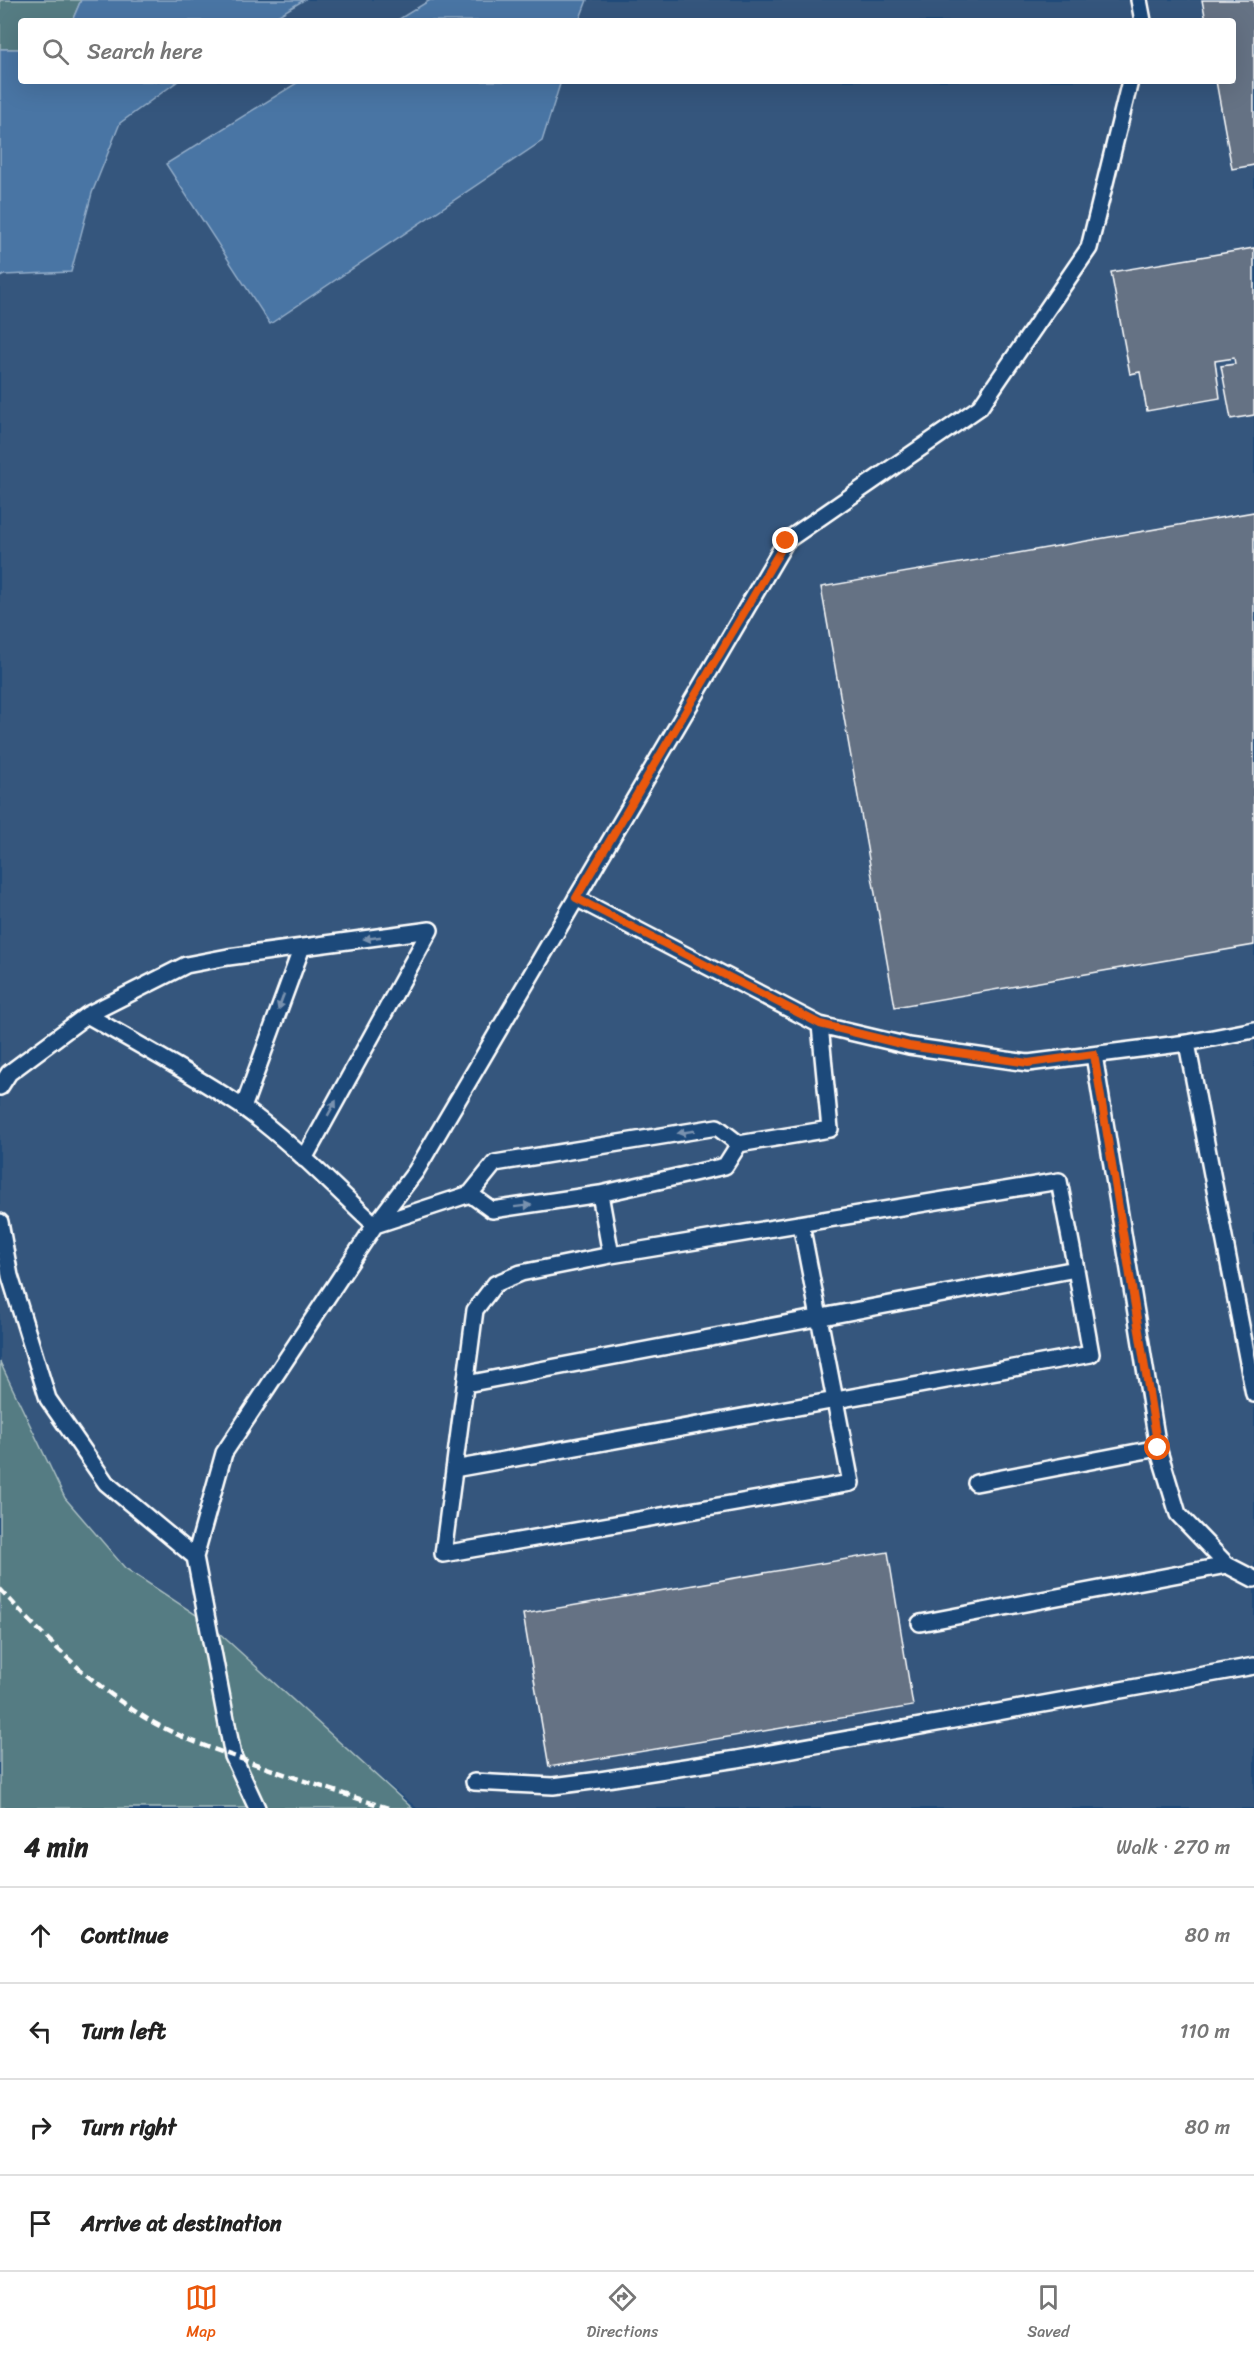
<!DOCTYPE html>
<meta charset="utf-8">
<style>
body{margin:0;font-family:Sriracha,sans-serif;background:#f2f2f2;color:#222}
.stop{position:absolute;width:18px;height:18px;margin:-14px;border:4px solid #ea580c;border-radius:50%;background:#fff}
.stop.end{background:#ea580c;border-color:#fff;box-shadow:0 2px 6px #0008}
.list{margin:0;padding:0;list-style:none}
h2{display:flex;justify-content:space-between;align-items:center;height:78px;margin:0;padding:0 24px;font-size:26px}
h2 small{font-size:20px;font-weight:400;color:#767676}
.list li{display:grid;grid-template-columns:39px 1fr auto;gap:18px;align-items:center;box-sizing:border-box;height:96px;padding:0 24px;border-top:2px solid #e0e0e0}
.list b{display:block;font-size:22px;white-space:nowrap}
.list em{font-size:20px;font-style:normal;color:#767676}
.icon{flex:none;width:33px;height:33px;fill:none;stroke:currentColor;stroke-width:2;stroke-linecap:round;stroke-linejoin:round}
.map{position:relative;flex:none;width:1254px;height:1808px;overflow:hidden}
.search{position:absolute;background:#fff;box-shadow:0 6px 24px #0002;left:18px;right:18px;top:18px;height:66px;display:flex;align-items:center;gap:15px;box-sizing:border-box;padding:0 21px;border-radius:6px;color:#767676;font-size:22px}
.sheet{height:462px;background:#fff}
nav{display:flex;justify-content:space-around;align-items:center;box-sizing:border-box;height:84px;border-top:2px solid #e0e0e0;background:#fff;font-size:16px;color:#767676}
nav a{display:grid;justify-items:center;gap:3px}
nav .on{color:#ea580c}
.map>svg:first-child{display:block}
.built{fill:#34567d}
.green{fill:#547c83;stroke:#aabec1;stroke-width:1.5}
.water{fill:#4975a4;stroke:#92acc8;stroke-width:1.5}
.building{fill:#657284;stroke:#fff;stroke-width:1.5}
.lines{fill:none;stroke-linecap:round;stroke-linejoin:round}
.service-casing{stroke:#fff;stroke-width:20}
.service{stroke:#1f4a7a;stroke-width:15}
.rail{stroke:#fff;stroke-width:4.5;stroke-dasharray:9 4.5;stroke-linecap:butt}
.oneway{fill:#7992af}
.route{stroke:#ea580c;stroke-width:8}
</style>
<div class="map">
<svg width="1254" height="1808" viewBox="0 0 1254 1808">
<rect width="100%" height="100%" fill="#1f4a7a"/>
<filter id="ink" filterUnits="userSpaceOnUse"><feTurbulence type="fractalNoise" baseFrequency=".0167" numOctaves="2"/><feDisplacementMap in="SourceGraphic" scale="12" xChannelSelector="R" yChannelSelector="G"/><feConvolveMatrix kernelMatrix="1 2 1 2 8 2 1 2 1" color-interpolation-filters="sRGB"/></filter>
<g filter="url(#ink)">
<path class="built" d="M304 0H1254V1808H417L125 1568 66 1498 0 1362V277L92 193 120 123 178 81H1233V21H269Z"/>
<path class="green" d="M0 0H81L72 21H21V49H0Z
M0 1362 65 1498 125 1568 207 1622 412 1808H0Z"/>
<path class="water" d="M81 0H304L269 21H72Z
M430 0H587L579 21H396Z
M0 49H21V81H178L120 123 92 193 71 272 4 275 0 277Z
M300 81H561L542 141 270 324 166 164Z"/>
<path class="building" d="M1202 0H1254V165L1232 169 1216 81H1233V21H1206Z
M1254 248V415L1231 419 1221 366 1235 364 1234 358 1215 361 1220 398 1147 411 1140 372 1130 374 1111 272Z
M1254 512V945L895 1007 821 587Z
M888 1552 913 1706 549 1767 523 1614Z"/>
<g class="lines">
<defs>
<path id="service" d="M1139 0 1143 21
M87 1015 186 965 228 957 430 930
M820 1025 909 1046 1028 1063 1187 1043
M1254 1030 1187 1043 1254 1394
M1094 1055 1158 1448 1178 1514 1227 1565 1254 1579
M0 1087 9 1073 87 1015C138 1044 191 1073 241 1106 289 1140 332 1185 375 1225
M243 1108 302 947
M304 1159 430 930
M470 1194 492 1210 600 1194 725 1166 739 1144
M600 1194 611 1255 521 1273 495 1284 475 1310 443 1554 851 1483 801 1224
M0 1222 10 1276 48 1399 106 1483 195 1557
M375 1225 470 1194 495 1163 717 1127 739 1144 830 1129 820 1025 576 898
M611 1255 1059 1181 1076 1269
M454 1469 1091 1354 1076 1269 466 1384
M976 1483 1158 1448
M920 1623 1227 1565
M474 1782 553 1786 600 1780 737 1759 1254 1666
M257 1808 233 1756 195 1557 224 1453 375 1225 416 1171 786 541 980 407 1089 248 1130 81"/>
</defs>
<use href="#service" class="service-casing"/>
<use href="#service" class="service"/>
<path class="rail" d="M0 1589C43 1636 89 1683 144 1717 175 1736 210 1748 244 1760 292 1777 340 1793 388 1808"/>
</g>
<defs><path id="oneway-solid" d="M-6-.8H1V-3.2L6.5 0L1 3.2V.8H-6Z" transform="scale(1.5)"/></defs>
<g class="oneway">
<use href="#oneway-solid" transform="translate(372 938) rotate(172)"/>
<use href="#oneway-solid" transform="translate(281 1002) rotate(110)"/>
<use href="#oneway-solid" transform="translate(332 1108) rotate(-61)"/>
<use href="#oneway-solid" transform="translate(686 1132) rotate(171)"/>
<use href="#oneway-solid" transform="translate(523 1206) rotate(-7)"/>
</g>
</g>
<g class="lines" filter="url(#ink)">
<path class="route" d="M786 541 576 898 820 1024 909 1046 1028 1063 1094 1054 1158 1448"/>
</g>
</svg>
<div class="stop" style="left:1158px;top:1448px"></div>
<div class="stop end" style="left:786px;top:541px"></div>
<div class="search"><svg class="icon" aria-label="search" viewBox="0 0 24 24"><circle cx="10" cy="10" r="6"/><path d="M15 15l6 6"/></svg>Search here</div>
</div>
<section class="sheet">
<h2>4 min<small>Walk · 270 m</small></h2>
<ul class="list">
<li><svg class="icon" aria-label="ahead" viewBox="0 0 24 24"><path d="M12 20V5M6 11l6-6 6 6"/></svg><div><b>Continue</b></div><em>80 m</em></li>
<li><svg class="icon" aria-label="left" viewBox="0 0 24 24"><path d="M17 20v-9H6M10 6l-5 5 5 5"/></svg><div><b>Turn left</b></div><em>110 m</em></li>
<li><svg class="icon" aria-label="right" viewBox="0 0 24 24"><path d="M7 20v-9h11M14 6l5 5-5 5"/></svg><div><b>Turn right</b></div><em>80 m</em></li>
<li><svg class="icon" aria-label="arrive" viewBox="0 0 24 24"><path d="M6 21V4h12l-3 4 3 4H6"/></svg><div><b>Arrive at destination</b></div></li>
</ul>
</section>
<nav>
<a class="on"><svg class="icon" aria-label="map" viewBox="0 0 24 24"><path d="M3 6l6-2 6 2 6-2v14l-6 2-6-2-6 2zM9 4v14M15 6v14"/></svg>Map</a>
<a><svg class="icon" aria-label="directions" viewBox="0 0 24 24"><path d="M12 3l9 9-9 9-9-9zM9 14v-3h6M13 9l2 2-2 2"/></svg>Directions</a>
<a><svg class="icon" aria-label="saved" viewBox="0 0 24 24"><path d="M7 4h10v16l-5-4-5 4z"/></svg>Saved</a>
</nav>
